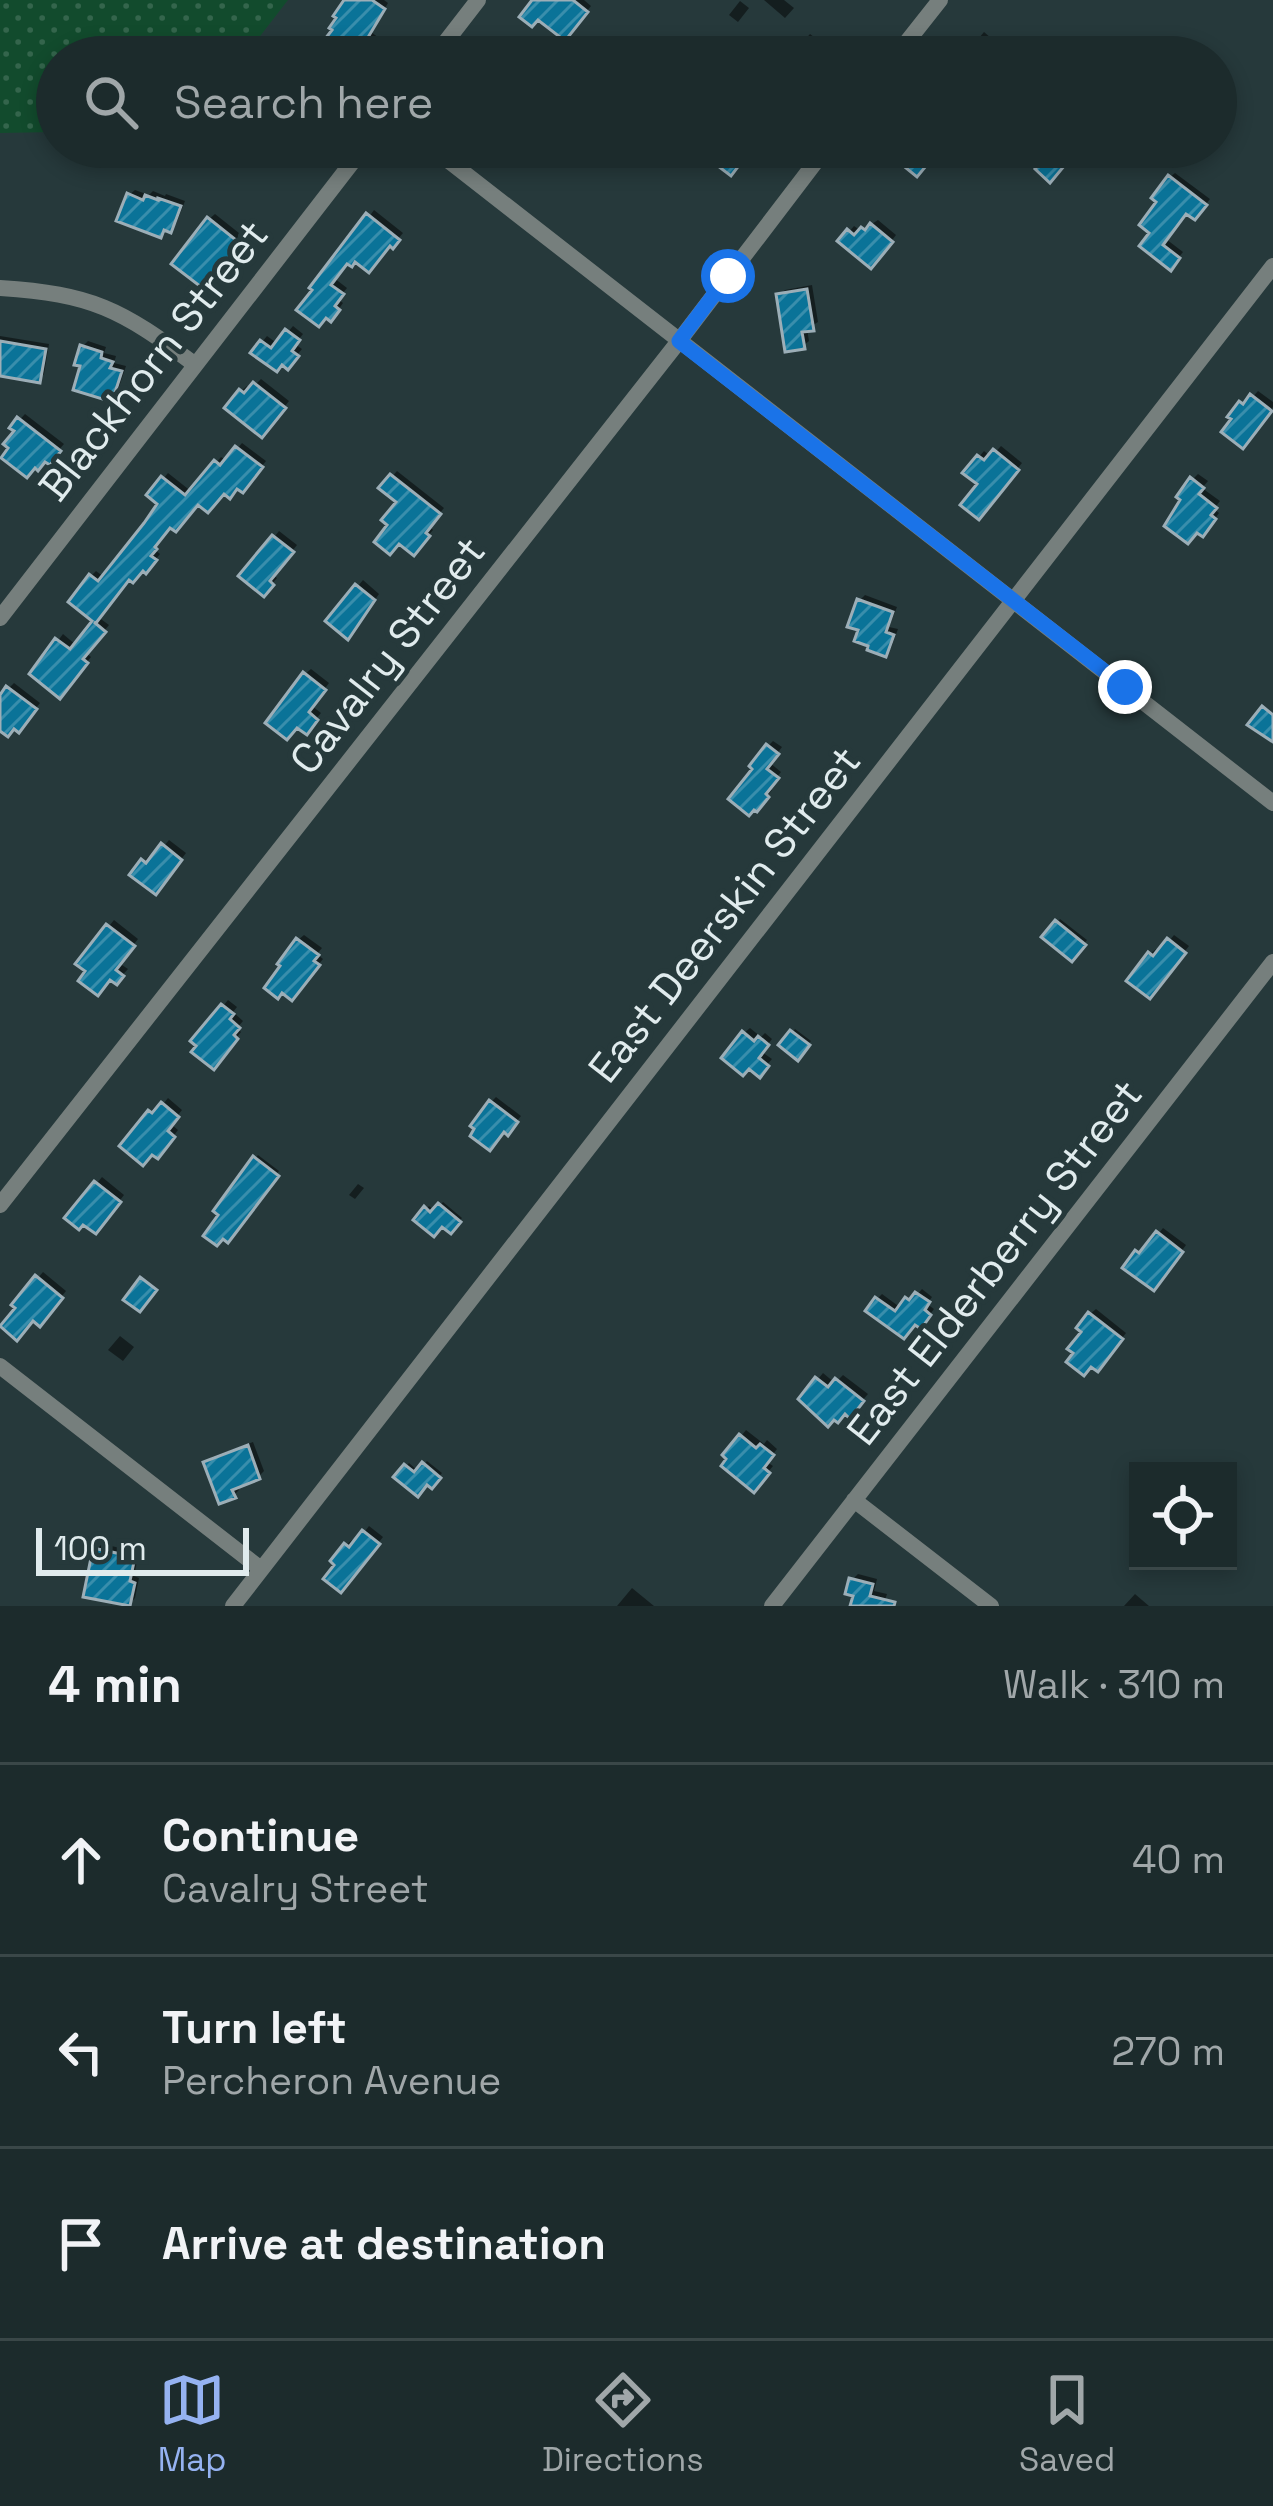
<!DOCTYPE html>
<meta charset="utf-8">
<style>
body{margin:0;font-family:"Space Grotesk",sans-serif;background:#253334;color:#f1f3f6}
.controls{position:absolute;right:36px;bottom:36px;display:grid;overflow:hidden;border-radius:0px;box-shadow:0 6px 18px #0003}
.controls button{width:108px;height:108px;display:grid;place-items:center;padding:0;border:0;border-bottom:3px solid #3a4748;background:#1c2b2c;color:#f1f3f6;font:60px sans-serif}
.scale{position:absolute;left:36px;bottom:30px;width:213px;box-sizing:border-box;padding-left:12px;border:6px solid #e0ebed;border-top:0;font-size:33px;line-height:42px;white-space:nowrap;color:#e0ebed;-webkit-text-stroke:9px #26393b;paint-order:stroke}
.stop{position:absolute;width:36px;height:36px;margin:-27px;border:9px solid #1a73e8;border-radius:50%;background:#fff}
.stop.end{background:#1a73e8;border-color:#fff;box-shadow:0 3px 12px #0008}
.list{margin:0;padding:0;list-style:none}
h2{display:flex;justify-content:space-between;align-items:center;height:156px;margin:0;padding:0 48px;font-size:51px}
h2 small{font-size:39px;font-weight:400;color:#a0a7a9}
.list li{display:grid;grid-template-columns:78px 1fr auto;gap:36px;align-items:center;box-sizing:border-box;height:192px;padding:0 48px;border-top:3px solid #3a4748}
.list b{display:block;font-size:45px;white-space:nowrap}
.list p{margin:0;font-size:39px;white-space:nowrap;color:#a0a7a9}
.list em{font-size:39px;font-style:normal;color:#a0a7a9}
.icon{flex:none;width:66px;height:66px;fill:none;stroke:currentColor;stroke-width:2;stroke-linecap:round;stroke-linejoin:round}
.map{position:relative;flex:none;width:1273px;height:1606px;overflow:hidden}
.search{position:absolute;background:#1c2b2c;box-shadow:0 6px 18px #0003;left:36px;right:36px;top:36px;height:132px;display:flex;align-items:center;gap:30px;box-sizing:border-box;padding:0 42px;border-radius:66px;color:#a0a7a9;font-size:45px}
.sheet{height:732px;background:#1c2b2c}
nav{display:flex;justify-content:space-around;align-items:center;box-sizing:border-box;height:168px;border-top:3px solid #3a4748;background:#1c2b2c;font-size:33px;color:#a0a7a9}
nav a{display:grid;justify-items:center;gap:6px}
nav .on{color:#95b2f1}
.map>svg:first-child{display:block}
.grass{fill:url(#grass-dots)}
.shadow{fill:#0007}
.building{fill:url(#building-hatch);stroke:#9caeb7;stroke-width:3}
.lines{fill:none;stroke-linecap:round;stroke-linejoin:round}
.minor{stroke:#767f7d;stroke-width:16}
.route{stroke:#1a73e8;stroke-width:15}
.labels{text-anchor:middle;stroke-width:10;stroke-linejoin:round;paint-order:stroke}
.street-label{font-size:42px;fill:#e0ebed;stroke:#26393b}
</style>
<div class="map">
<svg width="1273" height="1606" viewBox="0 0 1273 1606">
<defs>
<pattern id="grass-dots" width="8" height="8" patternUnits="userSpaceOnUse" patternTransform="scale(3)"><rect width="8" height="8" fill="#124b2d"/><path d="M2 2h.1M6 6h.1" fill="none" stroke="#34654c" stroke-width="1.8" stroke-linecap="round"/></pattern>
<pattern id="building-hatch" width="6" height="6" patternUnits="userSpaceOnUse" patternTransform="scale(3)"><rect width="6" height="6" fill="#0a7398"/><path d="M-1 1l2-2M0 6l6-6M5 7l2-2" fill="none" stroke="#398eac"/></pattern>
</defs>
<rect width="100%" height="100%" fill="#26393b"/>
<path class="grass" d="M0 0H288L244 57H57V132L0 133Z"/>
<path class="shadow" d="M348 0H384L388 3 371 32 387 44 378 57H318L336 29Z
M536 0H584L591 6 570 32Z
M764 0H784L794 8 785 18Z
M740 1 749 8 738 22 729 15Z
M984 32 998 44 993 49 1000 55 999 57H963Z
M810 34 831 50 825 57H783L791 48 795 51Z
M266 147H293L282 159Z
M1175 173 1210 199 1200 212 1187 210 1166 239 1183 252 1171 267 1154 232 1170 177Z
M135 190 149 195 153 191 165 196 166 194 185 201 176 224 160 235 129 195Z
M374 210 403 233 393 245 348 260 334 278 347 288 338 299 343 303 336 313 301 310Z
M215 214 244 237 210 281 209 219Z
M878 220 896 235 877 260 841 241 854 226 861 231Z
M812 285 818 322 807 329 809 341 803 346 780 295 785 290Z
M293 326 303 334 295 344 302 349 288 366 262 342 267 336 278 344Z
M0 336 49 344 44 374 39 379 0 373Z
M88 341 106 347 104 353 116 356 114 363 126 366 117 393 111 399 84 364 82 347Z
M261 379 289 401 267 429 241 391 247 386 251 389Z
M1258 391 1273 402V407L1248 440 1232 416 1247 397 1250 400Z
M25 414 64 444 49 461 13 427Z
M242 443 266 461 248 484 238 485 198 501 171 524 154 549 160 554 151 565 130 576 98 617 109 625 86 653 91 657 65 690 33 674 63 634 76 645 97 620 91 576 96 571 104 577 161 503 150 495 168 473 192 492 221 457 227 461Z
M1001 446 1022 463 984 510 981 484 966 472 984 451 991 457Z
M397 471 444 508 429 526 433 530 414 552 399 540 400 501 383 487Z
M1198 474 1208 481 1202 488 1220 501 1214 509 1219 513 1208 528 1193 479Z
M279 531 297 545 273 575 277 578 264 593 243 576Z
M363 580 379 594 353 631 329 621Z
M865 595 897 607 889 627 898 629 891 648 886 653 861 629 859 601Z
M311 669 329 683 312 706 321 713 306 731 305 674Z
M14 683 40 703 24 724 0 727V709L9 688Z
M773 741 782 747 770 763 781 772 768 788 772 790 762 803 768 746Z
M169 840 186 853 161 886 133 874 149 856 153 859Z
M1060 919 1087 940 1072 958 1045 936Z
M114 920 138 939 119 963 128 969 117 981 79 963Z
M304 935 322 948 317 954 323 959 297 992 298 940Z
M1174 935 1189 946 1155 990 1130 980 1150 954 1156 949 1160 952Z
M228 1000 237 1007 233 1012 243 1021 237 1028 241 1032 219 1060 223 1006Z
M750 1028 761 1037 765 1033 772 1039 762 1052 772 1059 759 1074 744 1033Z
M795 1029 811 1041 797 1057 782 1045Z
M496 1097 521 1116 513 1126 491 1102Z
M168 1098 182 1110 171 1124 178 1130 163 1150 123 1146 150 1112 156 1106 159 1109Z
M258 1155 279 1171 231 1236 242 1174Z
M102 1177 124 1195 101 1225 68 1218Z
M358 1184 364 1188 355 1199 349 1195Z
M443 1202 462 1218 451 1230 442 1223 417 1220 429 1206 435 1211Z
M1163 1228 1186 1245 1159 1282 1138 1252 1143 1247 1146 1249Z
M43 1272 66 1291 45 1317 16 1304Z
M922 1289 932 1297 927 1304 934 1309 925 1321 915 1322 909 1331 877 1299 882 1294 901 1308 912 1294 915 1297Z
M1096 1309 1126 1333 1103 1363 1085 1331 1090 1314Z
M120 1336 134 1347 123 1361 108 1350Z
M823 1373 835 1383 843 1375 868 1394 855 1409 845 1411 802 1399Z
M746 1430 764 1444 767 1440 777 1449 767 1462 773 1466 759 1483 726 1455Z
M253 1442 264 1471 259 1476 237 1484 239 1490 234 1495 207 1462 212 1457Z
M427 1461 442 1473 432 1485 428 1481 398 1476 409 1463 418 1471Z
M369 1526 383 1537 346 1584V1545L352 1540 356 1543Z
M102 1544 139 1552 134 1576 139 1578 135 1598 129 1604 96 1550Z
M858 1574 877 1579 874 1591 887 1594 883 1606H853L856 1594 852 1580Z
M632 1588 654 1606H617Z
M1135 1594 1149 1606H1124Z"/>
<path class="building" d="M344 0H372L385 9 367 39 393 57H311L332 30 329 28 336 18 333 16Z
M532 0H573L588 12 565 41 538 20 532 27 519 17Z
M720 147H753L731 176 710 160Z
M890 147H925L935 155 917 177 895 159 899 154Z
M1050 152 1065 165 1050 183 1035 169Z
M1168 175 1207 205 1195 220 1186 214 1163 245 1180 258 1171 271 1139 246 1149 233 1139 225 1156 202 1151 198Z
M127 193 143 200 145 195 158 200V198L181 206 171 233 164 230 161 238 116 221Z
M366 213 400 240 393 249 390 246 369 273 355 262 352 267 347 264 331 285 344 294 335 306 340 310 331 322 326 318 319 327 296 310 312 290 309 288Z
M207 217 241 244 205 290 171 264Z
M870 223 893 242 871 269 837 241 847 229 854 235 861 227 865 230Z
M807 289 814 331 802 332 805 349 785 352 776 294Z
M285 329 300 340 292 351 299 356 288 370 282 365 277 372 250 353 260 340 271 348Z
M0 341 46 349 40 383 0 376Z
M80 345 102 352 101 358 113 362 110 368 122 371 112 402 73 390 80 366 74 365Z
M253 382 286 408 262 438 224 408 239 389 244 393Z
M1250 394 1272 411 1243 449 1221 432 1231 419 1227 417 1239 401 1243 404Z
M17 417 61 451 50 465 45 462 38 471 35 468 27 478 1 458 8 448 3 444 14 431 9 428Z
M235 446 263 467 243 493 237 489 230 499 224 494 208 513 198 505 176 532 170 528 155 547 157 549 151 556 157 560 146 574 143 571 133 583 129 580 96 623 94 622 106 632 83 659 88 663 60 699 29 674 55 638 70 649 92 621 68 602 89 574 98 581 144 523 157 504 146 495 161 476 185 495 214 460 220 465Z
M993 449 1019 470 979 520 960 505 977 484 962 473 977 455 984 460Z
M390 474 441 514 426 533 430 536 414 556 399 544 390 555 374 542 387 525 381 520 396 502 378 488Z
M1190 477 1204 488 1199 494 1217 508 1211 515 1216 519 1203 537 1197 533 1188 544 1164 526 1180 500 1176 497Z
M272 535 294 552 270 581 274 585 264 597 238 576Z
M355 584 375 600 348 640 325 621Z
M857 599 893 612 886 632 894 635 886 657 867 650 868 646 854 641 858 630 847 627Z
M303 672 326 690 309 712 318 720 307 735 297 728 287 740 265 723Z
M6 686 37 709 19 733 14 729 8 737 0 731V695Z
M1262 706 1273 715V742L1247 725Z
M766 744 779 754 767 769 779 778 766 794 769 797 757 812 754 810 749 816 728 799 752 769 749 766Z
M161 843 182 860 156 895 129 875 141 859 146 863Z
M1055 920 1086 945 1072 962 1041 937Z
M106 924 135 946 116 970 124 976 117 985 110 980 98 996 78 981 85 971 75 964Z
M296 938 319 955 314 961 320 965 292 1001 282 993 278 999 264 988 280 966 277 964Z
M1167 938 1186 953 1150 999 1126 981 1148 952 1153 956Z
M221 1004 234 1014 230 1019 240 1028 234 1035 238 1039 214 1070 191 1052 196 1046 190 1041Z
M790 1030 810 1045 798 1061 778 1045Z
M742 1031 754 1041 758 1036 769 1045 759 1058 769 1066 760 1078 749 1069 743 1076 721 1058Z
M489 1100 518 1122 508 1136 504 1132 490 1151 470 1136 474 1129 470 1126Z
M161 1102 179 1117 168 1131 175 1137 158 1159 152 1155 143 1166 119 1146 148 1110 152 1113Z
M253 1156 279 1176 228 1243 223 1239 217 1246 203 1236 218 1215 213 1211Z
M94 1181 121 1202 96 1234 83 1225 79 1230 64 1218Z
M438 1203 461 1222 451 1234 442 1227 434 1237 413 1220 424 1206 430 1212Z
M1156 1231 1183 1252 1154 1291 1122 1268 1135 1250 1139 1253Z
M35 1275 63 1298 40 1327 33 1321 17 1341 0 1326 15 1308 11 1305Z
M140 1277 157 1290 140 1312 123 1300Z
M915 1292 930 1302 925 1310 931 1315 921 1329 915 1325 904 1339 865 1311 875 1297 895 1311 905 1297 909 1300Z
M1088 1312 1123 1339 1098 1372 1091 1367 1084 1376 1066 1362 1073 1353 1067 1349 1081 1332 1076 1328Z
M815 1377 828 1387 835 1378 864 1401 850 1419 845 1414 838 1423 834 1420 828 1427 798 1399Z
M739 1434 756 1448 760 1444 774 1455 764 1468 770 1473 754 1493 721 1466 726 1459 722 1455Z
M248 1445 260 1479 232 1490 236 1498 219 1504 203 1462Z
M422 1462 441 1478 432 1489 427 1485 418 1497 393 1477 404 1464 414 1472Z
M362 1530 380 1544 341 1593 323 1579 334 1565 330 1561 344 1543 349 1547Z
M93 1548 135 1557 130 1581 135 1583 130 1606 83 1597Z
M849 1578 873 1584 870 1596 895 1602 894 1606H850L853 1596 845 1594Z"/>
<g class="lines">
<path class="minor" d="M434 57 478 0
M895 57 940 0
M431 147 1273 803
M0 288C92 294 121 309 194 364
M0 618 364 147
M0 1205 679 341 827 147
M0 1366 261 1569
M854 1500 991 1606
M233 1606 1273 266
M772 1606 1273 962"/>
</g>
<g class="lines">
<path class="route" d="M728 276 679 341 1125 687"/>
</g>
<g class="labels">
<g class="street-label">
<text transform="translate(153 360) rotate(-52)" y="15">Blackhorn Street</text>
<text transform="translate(387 655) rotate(-52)" y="15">Cavalry Street</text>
<text transform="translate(724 914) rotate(-52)" y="15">East Deerskin Street</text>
<text transform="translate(994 1262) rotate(-52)" y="15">East Elderberry Street</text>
</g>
</g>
</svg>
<div class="controls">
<button><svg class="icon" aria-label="locate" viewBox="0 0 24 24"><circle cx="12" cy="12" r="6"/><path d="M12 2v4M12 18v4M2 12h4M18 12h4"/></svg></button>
</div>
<div class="scale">100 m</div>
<div class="stop" style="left:728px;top:276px"></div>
<div class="stop end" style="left:1125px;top:687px"></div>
<div class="search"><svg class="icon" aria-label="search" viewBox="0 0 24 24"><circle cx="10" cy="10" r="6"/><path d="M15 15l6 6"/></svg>Search here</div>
</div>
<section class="sheet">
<h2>4 min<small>Walk · 310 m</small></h2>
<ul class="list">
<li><svg class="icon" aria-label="ahead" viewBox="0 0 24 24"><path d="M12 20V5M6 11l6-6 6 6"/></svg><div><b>Continue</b><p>Cavalry Street</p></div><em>40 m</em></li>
<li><svg class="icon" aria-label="left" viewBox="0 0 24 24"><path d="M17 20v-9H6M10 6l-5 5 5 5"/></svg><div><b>Turn left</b><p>Percheron Avenue</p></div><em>270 m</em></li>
<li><svg class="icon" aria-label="arrive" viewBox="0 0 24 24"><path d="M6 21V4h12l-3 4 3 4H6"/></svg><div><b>Arrive at destination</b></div></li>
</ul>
</section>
<nav>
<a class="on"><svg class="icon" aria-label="map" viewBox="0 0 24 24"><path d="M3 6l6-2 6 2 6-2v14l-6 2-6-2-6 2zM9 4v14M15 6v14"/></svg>Map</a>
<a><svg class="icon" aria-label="directions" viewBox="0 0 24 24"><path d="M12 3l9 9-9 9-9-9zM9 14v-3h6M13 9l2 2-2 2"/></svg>Directions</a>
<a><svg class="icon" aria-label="saved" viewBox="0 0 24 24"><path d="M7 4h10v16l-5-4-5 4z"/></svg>Saved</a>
</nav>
